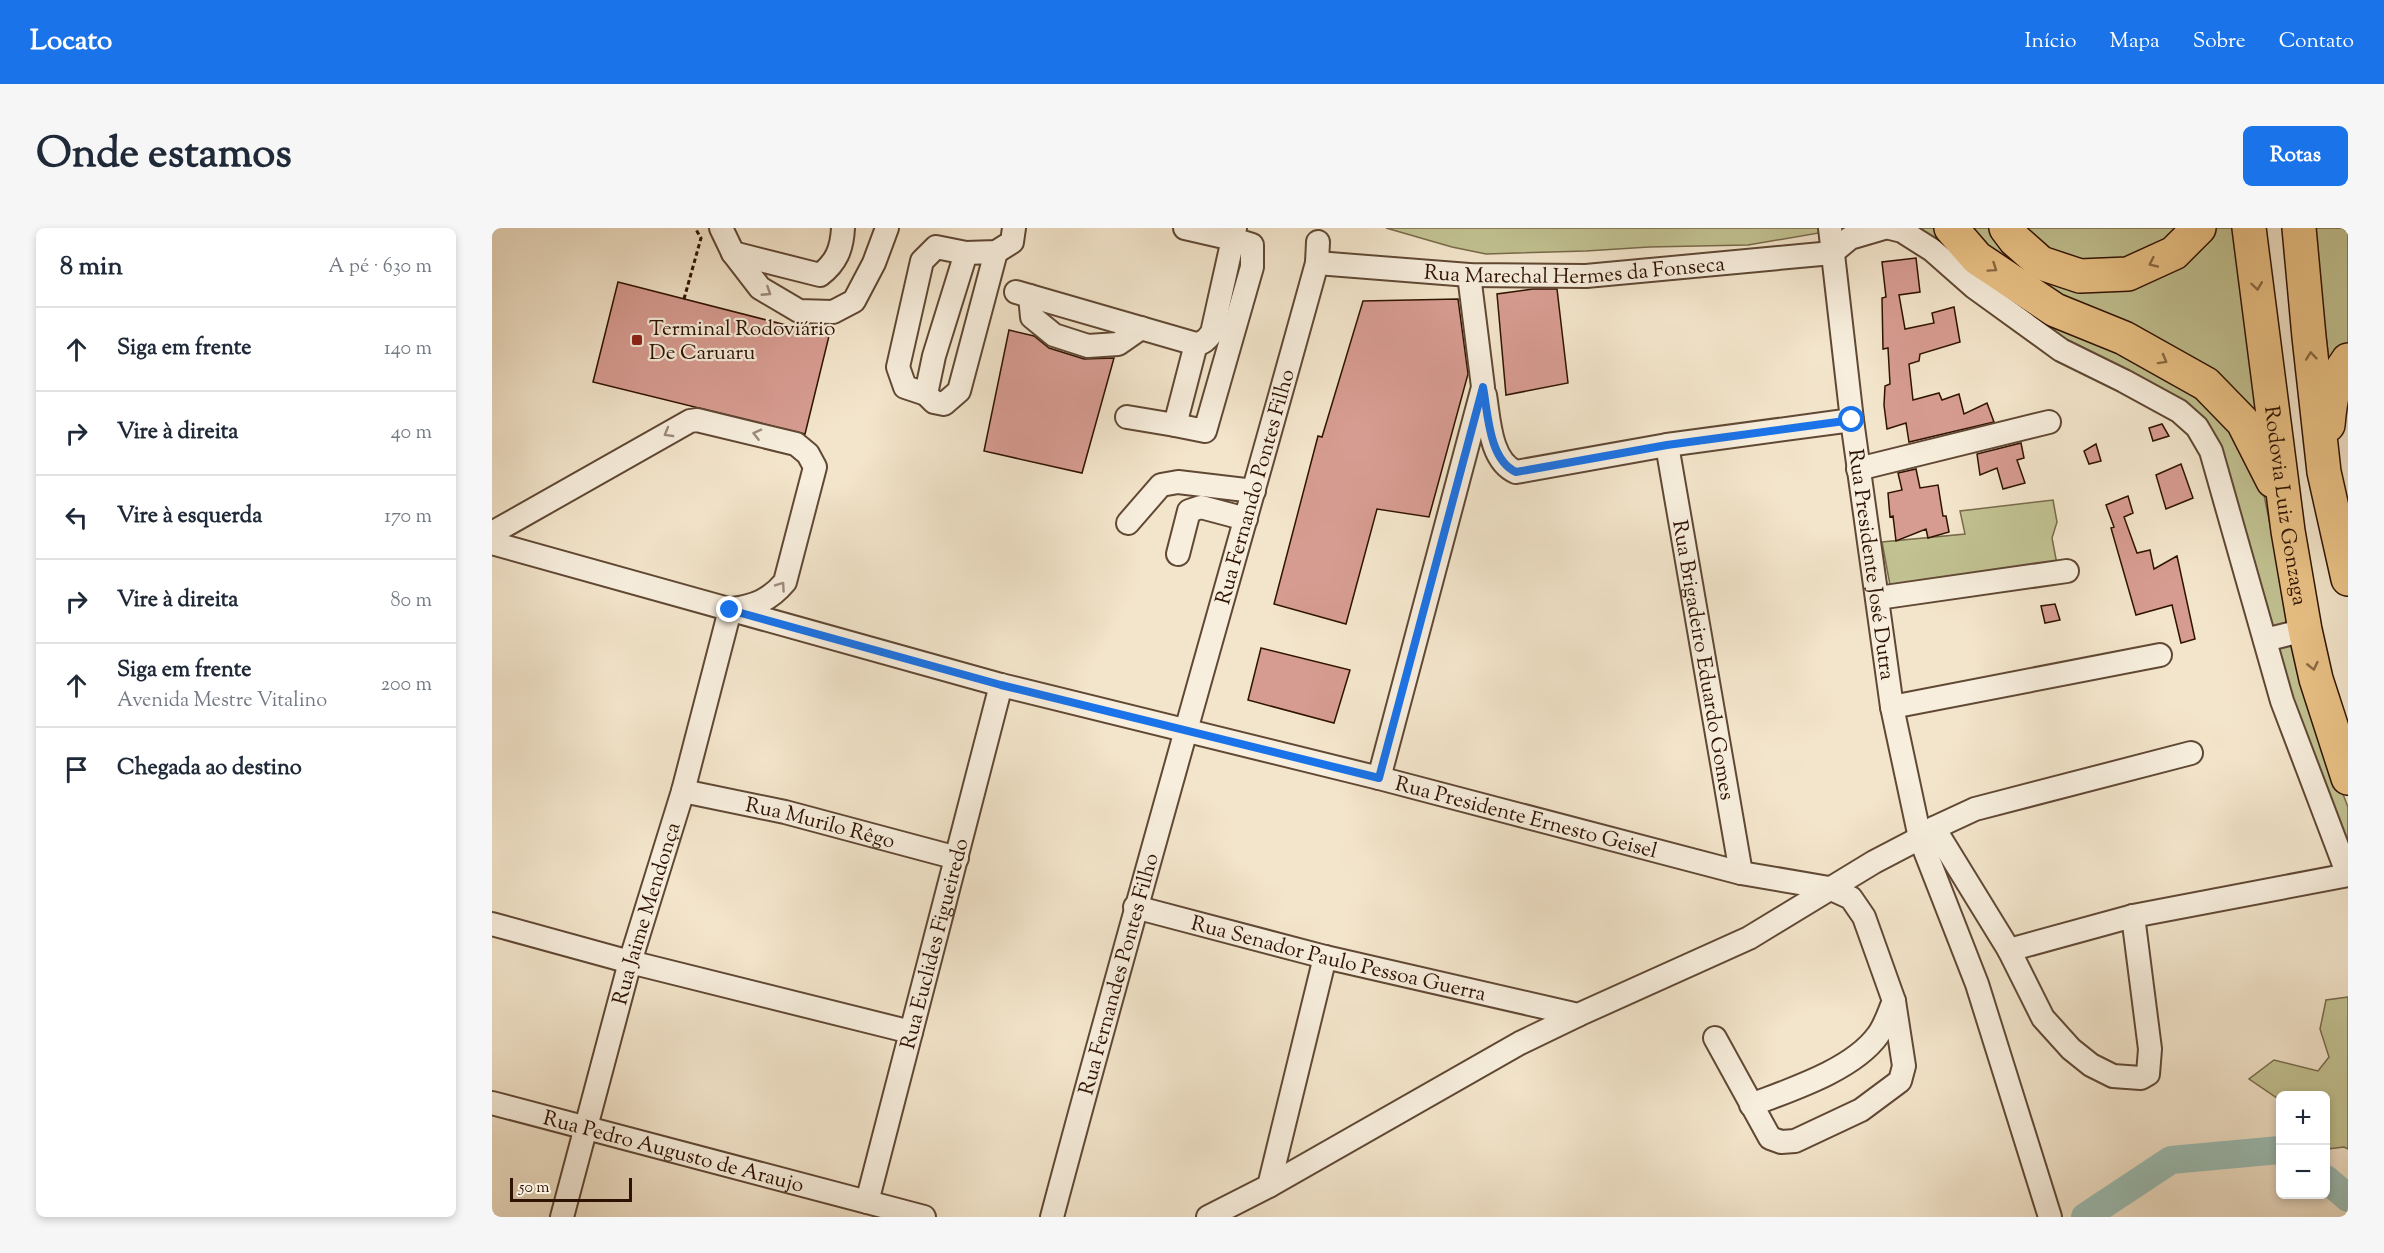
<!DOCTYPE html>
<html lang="pt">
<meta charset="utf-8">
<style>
body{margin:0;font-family:"Sorts Mill Goudy",serif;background:#f6f6f7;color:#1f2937}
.controls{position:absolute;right:18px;bottom:18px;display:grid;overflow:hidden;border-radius:9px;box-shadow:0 3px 9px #0003}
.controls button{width:54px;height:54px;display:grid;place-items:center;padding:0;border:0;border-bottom:2px solid #e0e1e3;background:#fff;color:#1f2937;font:30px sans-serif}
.scale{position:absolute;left:18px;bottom:15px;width:122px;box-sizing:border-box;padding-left:6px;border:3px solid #2f1302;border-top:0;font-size:16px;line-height:21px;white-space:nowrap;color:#2f1302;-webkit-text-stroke:4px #f7eedd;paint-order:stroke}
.stop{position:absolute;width:18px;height:18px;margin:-14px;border:4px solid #1a73e8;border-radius:50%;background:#fff}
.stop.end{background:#1a73e8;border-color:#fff;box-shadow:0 2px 6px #0008}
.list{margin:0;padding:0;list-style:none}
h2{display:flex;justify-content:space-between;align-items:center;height:78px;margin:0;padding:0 24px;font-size:26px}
h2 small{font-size:20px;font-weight:400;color:#747a83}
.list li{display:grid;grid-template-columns:39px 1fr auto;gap:18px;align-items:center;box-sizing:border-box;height:84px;padding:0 24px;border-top:2px solid #e0e1e3}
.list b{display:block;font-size:22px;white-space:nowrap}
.list p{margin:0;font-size:20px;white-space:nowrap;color:#747a83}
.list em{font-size:20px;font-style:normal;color:#747a83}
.icon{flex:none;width:33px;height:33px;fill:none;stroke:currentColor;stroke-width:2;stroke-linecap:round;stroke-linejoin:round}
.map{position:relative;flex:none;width:1856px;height:989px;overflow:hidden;border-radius:9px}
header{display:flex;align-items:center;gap:36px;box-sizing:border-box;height:84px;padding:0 30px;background:#1a73e8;color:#fff}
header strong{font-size:28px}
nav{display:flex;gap:33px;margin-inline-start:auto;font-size:21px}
.intro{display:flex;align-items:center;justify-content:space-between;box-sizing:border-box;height:144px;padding:0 36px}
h1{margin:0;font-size:42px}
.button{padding:15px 27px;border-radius:9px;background:#1a73e8;color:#fff;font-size:21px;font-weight:700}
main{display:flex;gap:36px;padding:0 36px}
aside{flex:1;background:#fff;border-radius:9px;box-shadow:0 3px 9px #0003}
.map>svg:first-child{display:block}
.green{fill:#c2c292;stroke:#786a4a;stroke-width:1.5}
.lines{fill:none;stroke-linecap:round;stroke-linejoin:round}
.river{stroke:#9bbfb7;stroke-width:28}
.building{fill:#d79c91;stroke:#2f1302;stroke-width:1.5}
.minor-casing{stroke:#604834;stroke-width:26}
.highway-casing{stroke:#2f1302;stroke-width:36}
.path{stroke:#2f1302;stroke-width:3;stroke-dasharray:4.5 3;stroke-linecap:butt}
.minor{stroke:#f7eedd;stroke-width:22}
.highway{stroke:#eac286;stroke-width:33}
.oneway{stroke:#8c6a44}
.oneway2{stroke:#9d8b7a}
.route{stroke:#1a73e8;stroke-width:8}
.poi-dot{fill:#8f2418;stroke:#f7eedd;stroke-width:2}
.labels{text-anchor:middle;stroke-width:4.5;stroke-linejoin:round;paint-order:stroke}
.street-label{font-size:21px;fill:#2f1302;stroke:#f7eedd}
.poi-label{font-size:21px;fill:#2f1302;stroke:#f7eedd;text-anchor:start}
</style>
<header>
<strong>Locato</strong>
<nav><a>Início</a><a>Mapa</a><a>Sobre</a><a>Contato</a></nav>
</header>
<div class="intro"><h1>Onde estamos</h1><a class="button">Rotas</a></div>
<main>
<aside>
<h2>8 min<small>A pé · 630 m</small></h2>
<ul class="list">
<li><svg class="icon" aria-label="ahead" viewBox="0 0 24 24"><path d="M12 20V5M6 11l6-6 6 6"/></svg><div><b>Siga em frente</b></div><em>140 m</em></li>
<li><svg class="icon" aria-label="right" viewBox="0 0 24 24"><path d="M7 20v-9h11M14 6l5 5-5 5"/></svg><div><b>Vire à direita</b></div><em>40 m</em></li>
<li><svg class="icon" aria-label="left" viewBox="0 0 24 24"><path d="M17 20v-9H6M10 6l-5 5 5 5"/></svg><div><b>Vire à esquerda</b></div><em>170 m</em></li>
<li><svg class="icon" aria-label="right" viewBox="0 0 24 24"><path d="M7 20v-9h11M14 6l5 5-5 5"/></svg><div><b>Vire à direita</b></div><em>80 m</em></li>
<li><svg class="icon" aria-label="ahead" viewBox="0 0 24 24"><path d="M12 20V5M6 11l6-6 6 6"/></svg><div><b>Siga em frente</b><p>Avenida Mestre Vitalino</p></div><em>200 m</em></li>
<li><svg class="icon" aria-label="arrive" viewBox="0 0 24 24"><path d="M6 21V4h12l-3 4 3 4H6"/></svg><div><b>Chegada ao destino</b></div></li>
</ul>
</aside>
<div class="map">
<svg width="1856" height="989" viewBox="0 0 1856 989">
<rect width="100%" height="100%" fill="#f3e5cb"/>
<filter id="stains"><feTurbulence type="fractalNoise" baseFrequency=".00333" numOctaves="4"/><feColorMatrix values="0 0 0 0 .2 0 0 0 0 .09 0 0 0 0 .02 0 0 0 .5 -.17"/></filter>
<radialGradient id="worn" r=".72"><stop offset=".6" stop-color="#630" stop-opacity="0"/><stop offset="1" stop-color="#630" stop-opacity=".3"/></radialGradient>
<path class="green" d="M894 0H1326L1327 5 1256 17 1157 19 1094 23 994 26 960 19Z
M1420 0H1446L1705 162 1742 198 1769 252 1812 466 1856 579V628L1818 536 1719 208 1576 117Z
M1459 0H1751L1796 303 1751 194Z
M1821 0H1850L1856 4V120L1839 150Z
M1561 272 1565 294 1560 310 1565 336 1398 357 1390 314 1473 306 1468 283Z
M1856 769V921L1852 919 1836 921 1834 918V868H1788V872L1757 851 1782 832 1826 843 1837 829 1828 801 1834 772Z"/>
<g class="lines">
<path class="river" d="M1834 951 1856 970
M1593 989 1679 932 1788 922"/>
</g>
<path class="building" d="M1424 30 1428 64 1407 67 1413 101 1442 95 1440 85 1462 79 1468 114 1428 126 1427 133 1417 136 1421 172 1447 165 1450 172 1467 166 1472 186 1495 175 1502 194 1417 214 1414 195 1395 201 1392 177 1393 158 1398 156 1396 120 1391 121 1390 70 1394 69 1390 34Z
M126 54 337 108 313 206 101 154Z
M1041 61H1065L1076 155 1014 167 1005 66Z
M966 71 976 146 937 289 885 281 854 396 782 376 826 208 830 209 871 73Z
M517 102 542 108 557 120 592 131 622 130 590 245 492 223Z
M1670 196 1677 208 1661 213 1657 200Z
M1529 215 1532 230 1525 232 1533 255 1511 261 1505 240 1488 247 1485 226Z
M1604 216 1609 233 1597 236 1592 223Z
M1689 236 1701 270 1674 281 1664 247Z
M1424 241 1428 260 1446 257 1451 288H1454L1457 304 1436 310 1434 301 1404 313 1401 288 1398 289 1396 265 1410 262 1406 245Z
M1636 268 1641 285 1632 289 1645 325 1658 322 1662 341 1685 328 1703 411 1689 415 1680 377 1644 387 1619 300 1622 299 1614 277Z
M1563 376 1568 392 1553 395 1549 378Z
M769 420 858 442 842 495 756 472Z"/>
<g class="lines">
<defs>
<g id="minor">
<path d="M229 0 241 25 268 60 307 83 341 84 362 73 382 35 395 0"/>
<path id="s1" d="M1338 0 1360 192 1400 479 1428 610 1485 756 1558 989"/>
<path d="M1398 0 1410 3 1440 22 1482 59 1569 122 1632 153 1687 183 1705 199 1719 223 1790 473 1856 647"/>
<path d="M241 25 328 47C344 35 350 21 351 0"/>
<path d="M474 25 442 128 434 166 413 159 406 139 430 33 444 19 474 25 504 24 520 14 522 0"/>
<path d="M1340 25 1358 10 1392 0"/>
<path id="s2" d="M825 35 977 47 1094 48 1340 25"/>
<path d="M524 64 704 116C712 115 715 111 720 105L741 11 693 0"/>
<path d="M538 68 540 89 562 107 596 118 626 116 649 100"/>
<path d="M434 166 442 174 452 176 467 163 504 24"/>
<path d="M993 167C997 191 998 233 1024 244L1175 217 1360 192"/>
<path d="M635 189 683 197 704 116"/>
<path d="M683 197 713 203 760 39V17L741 11 743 0"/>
<path id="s3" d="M1175 217 1249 645"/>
<path d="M1366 241 1557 194"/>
<path d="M636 295 669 257 686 254 762 263"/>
<path d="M0 305 198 193 205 192 304 216 316 226 323 239 293 354C278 372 263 378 240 381"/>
<path id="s4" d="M0 315 509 457 887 550 1249 645 1337 660 1359 670 1372 689 1402 773 1412 838 1408 853 1369 882 1303 913 1289 914 1278 910 1223 810"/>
<path d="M686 326 697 283 709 279 754 291"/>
<path d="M1386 370 1575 343"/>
<path d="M1773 412 1813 402"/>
<path d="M1400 479 1668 427"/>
<path d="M887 550 991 159 977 47"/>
<path id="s5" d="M191 563 293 584 465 630"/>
<path d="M1442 600 1517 722 1551 790 1579 821 1599 837 1621 848 1649 850 1656 846 1658 821 1641 688"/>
<path id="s6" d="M643 679 833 729 1086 787 1257 710 1382 634 1428 610 1442 600 1483 581 1699 525"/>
<path d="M0 696 138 734 419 804"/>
<path d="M1517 722 1641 688 1856 647"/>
<path id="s7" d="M0 875 432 989"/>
<path d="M1259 877C1298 862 1361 842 1386 807 1393 798 1397 784 1402 773"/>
<path d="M777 958 1028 815 1086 787"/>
<path id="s8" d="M375 974 509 457"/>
<path id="s9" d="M70 989 138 734 191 563 238 382"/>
<path id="s10" d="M560 989C645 670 737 353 825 35L826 14"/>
<path d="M716 989 777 958 833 729"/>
</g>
<g id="highway">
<path d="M1459 0 1485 30 1563 82 1632 110 1714 156 1751 194 1781 253"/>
<path d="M1514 0 1523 12 1549 35 1588 48 1636 46 1682 25 1707 0"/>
<path id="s11" d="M1757 0 1796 303 1813 402 1824 451 1856 550"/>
<path d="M1807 0 1817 109 1832 244 1856 351"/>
<path d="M1836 197C1838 174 1841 152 1856 132"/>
</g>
</defs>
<use href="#minor" class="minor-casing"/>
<use href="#highway" class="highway-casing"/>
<path class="path" d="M192 71 209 10 203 0"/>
<use href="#minor" class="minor"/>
<use href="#highway" class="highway"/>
</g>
<defs><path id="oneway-chevron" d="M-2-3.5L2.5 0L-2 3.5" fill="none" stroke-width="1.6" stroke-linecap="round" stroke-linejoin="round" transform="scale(1.5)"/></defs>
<g class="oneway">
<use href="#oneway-chevron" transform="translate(1661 35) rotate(155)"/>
<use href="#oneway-chevron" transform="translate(1501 40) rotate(34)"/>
<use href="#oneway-chevron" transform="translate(1765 58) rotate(82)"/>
<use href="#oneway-chevron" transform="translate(1819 128) rotate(-96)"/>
<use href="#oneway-chevron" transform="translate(1671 132) rotate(29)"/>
<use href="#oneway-chevron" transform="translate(1821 438) rotate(77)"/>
</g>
<g class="oneway2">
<use href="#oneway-chevron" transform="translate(275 64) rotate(33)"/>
<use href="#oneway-chevron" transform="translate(176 205) rotate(150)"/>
<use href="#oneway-chevron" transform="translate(265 206) rotate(-166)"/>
<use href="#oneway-chevron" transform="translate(289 358) rotate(-55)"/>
</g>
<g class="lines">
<path class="route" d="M238 382 509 457 887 550 991 159C996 186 997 232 1024 244L1175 217 1360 192"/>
</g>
<rect class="poi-dot" x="139" y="106" width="12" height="12" rx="3"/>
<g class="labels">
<g class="street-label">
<text dy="7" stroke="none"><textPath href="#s2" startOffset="258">Rua Marechal Hermes da Fonseca</textPath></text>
<text dy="7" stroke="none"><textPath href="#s10" startOffset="758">Rua Fernando Pontes Filho</textPath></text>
<text dy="7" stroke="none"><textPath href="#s11" startOffset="280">Rodovia Luiz Gonzaga</textPath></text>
<text dy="7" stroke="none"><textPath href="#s1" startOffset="339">Rua Presidente José Dutra</textPath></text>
<text dy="7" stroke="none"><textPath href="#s3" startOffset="218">Rua Brigadeiro Eduardo Gomes</textPath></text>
<text dy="7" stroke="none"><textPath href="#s4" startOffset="1070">Rua Presidente Ernesto Geisel</textPath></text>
<text dy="7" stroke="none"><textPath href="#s5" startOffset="141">Rua Murilo Rêgo</textPath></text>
<text dy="7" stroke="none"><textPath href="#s9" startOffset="315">Rua Jaime Mendonça</textPath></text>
<text dy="7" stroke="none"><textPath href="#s8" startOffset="267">Rua Euclides Figueiredo</textPath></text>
<text dy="7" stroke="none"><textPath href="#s6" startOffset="210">Rua Senador Paulo Pessoa Guerra</textPath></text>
<text dy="7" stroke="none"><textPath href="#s10" startOffset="252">Rua Fernandes Pontes Filho</textPath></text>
<text dy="7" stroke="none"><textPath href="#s7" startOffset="188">Rua Pedro Augusto de Araujo</textPath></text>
</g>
<g class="poi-label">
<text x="157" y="107">Terminal Rodoviário<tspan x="157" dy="24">De Caruaru</tspan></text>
</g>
</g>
<rect width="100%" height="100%" filter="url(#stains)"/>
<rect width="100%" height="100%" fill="url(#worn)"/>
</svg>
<div class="controls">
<button>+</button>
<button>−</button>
</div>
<div class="scale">50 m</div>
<div class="stop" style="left:1360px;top:192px"></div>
<div class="stop end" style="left:238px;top:382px"></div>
</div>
</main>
